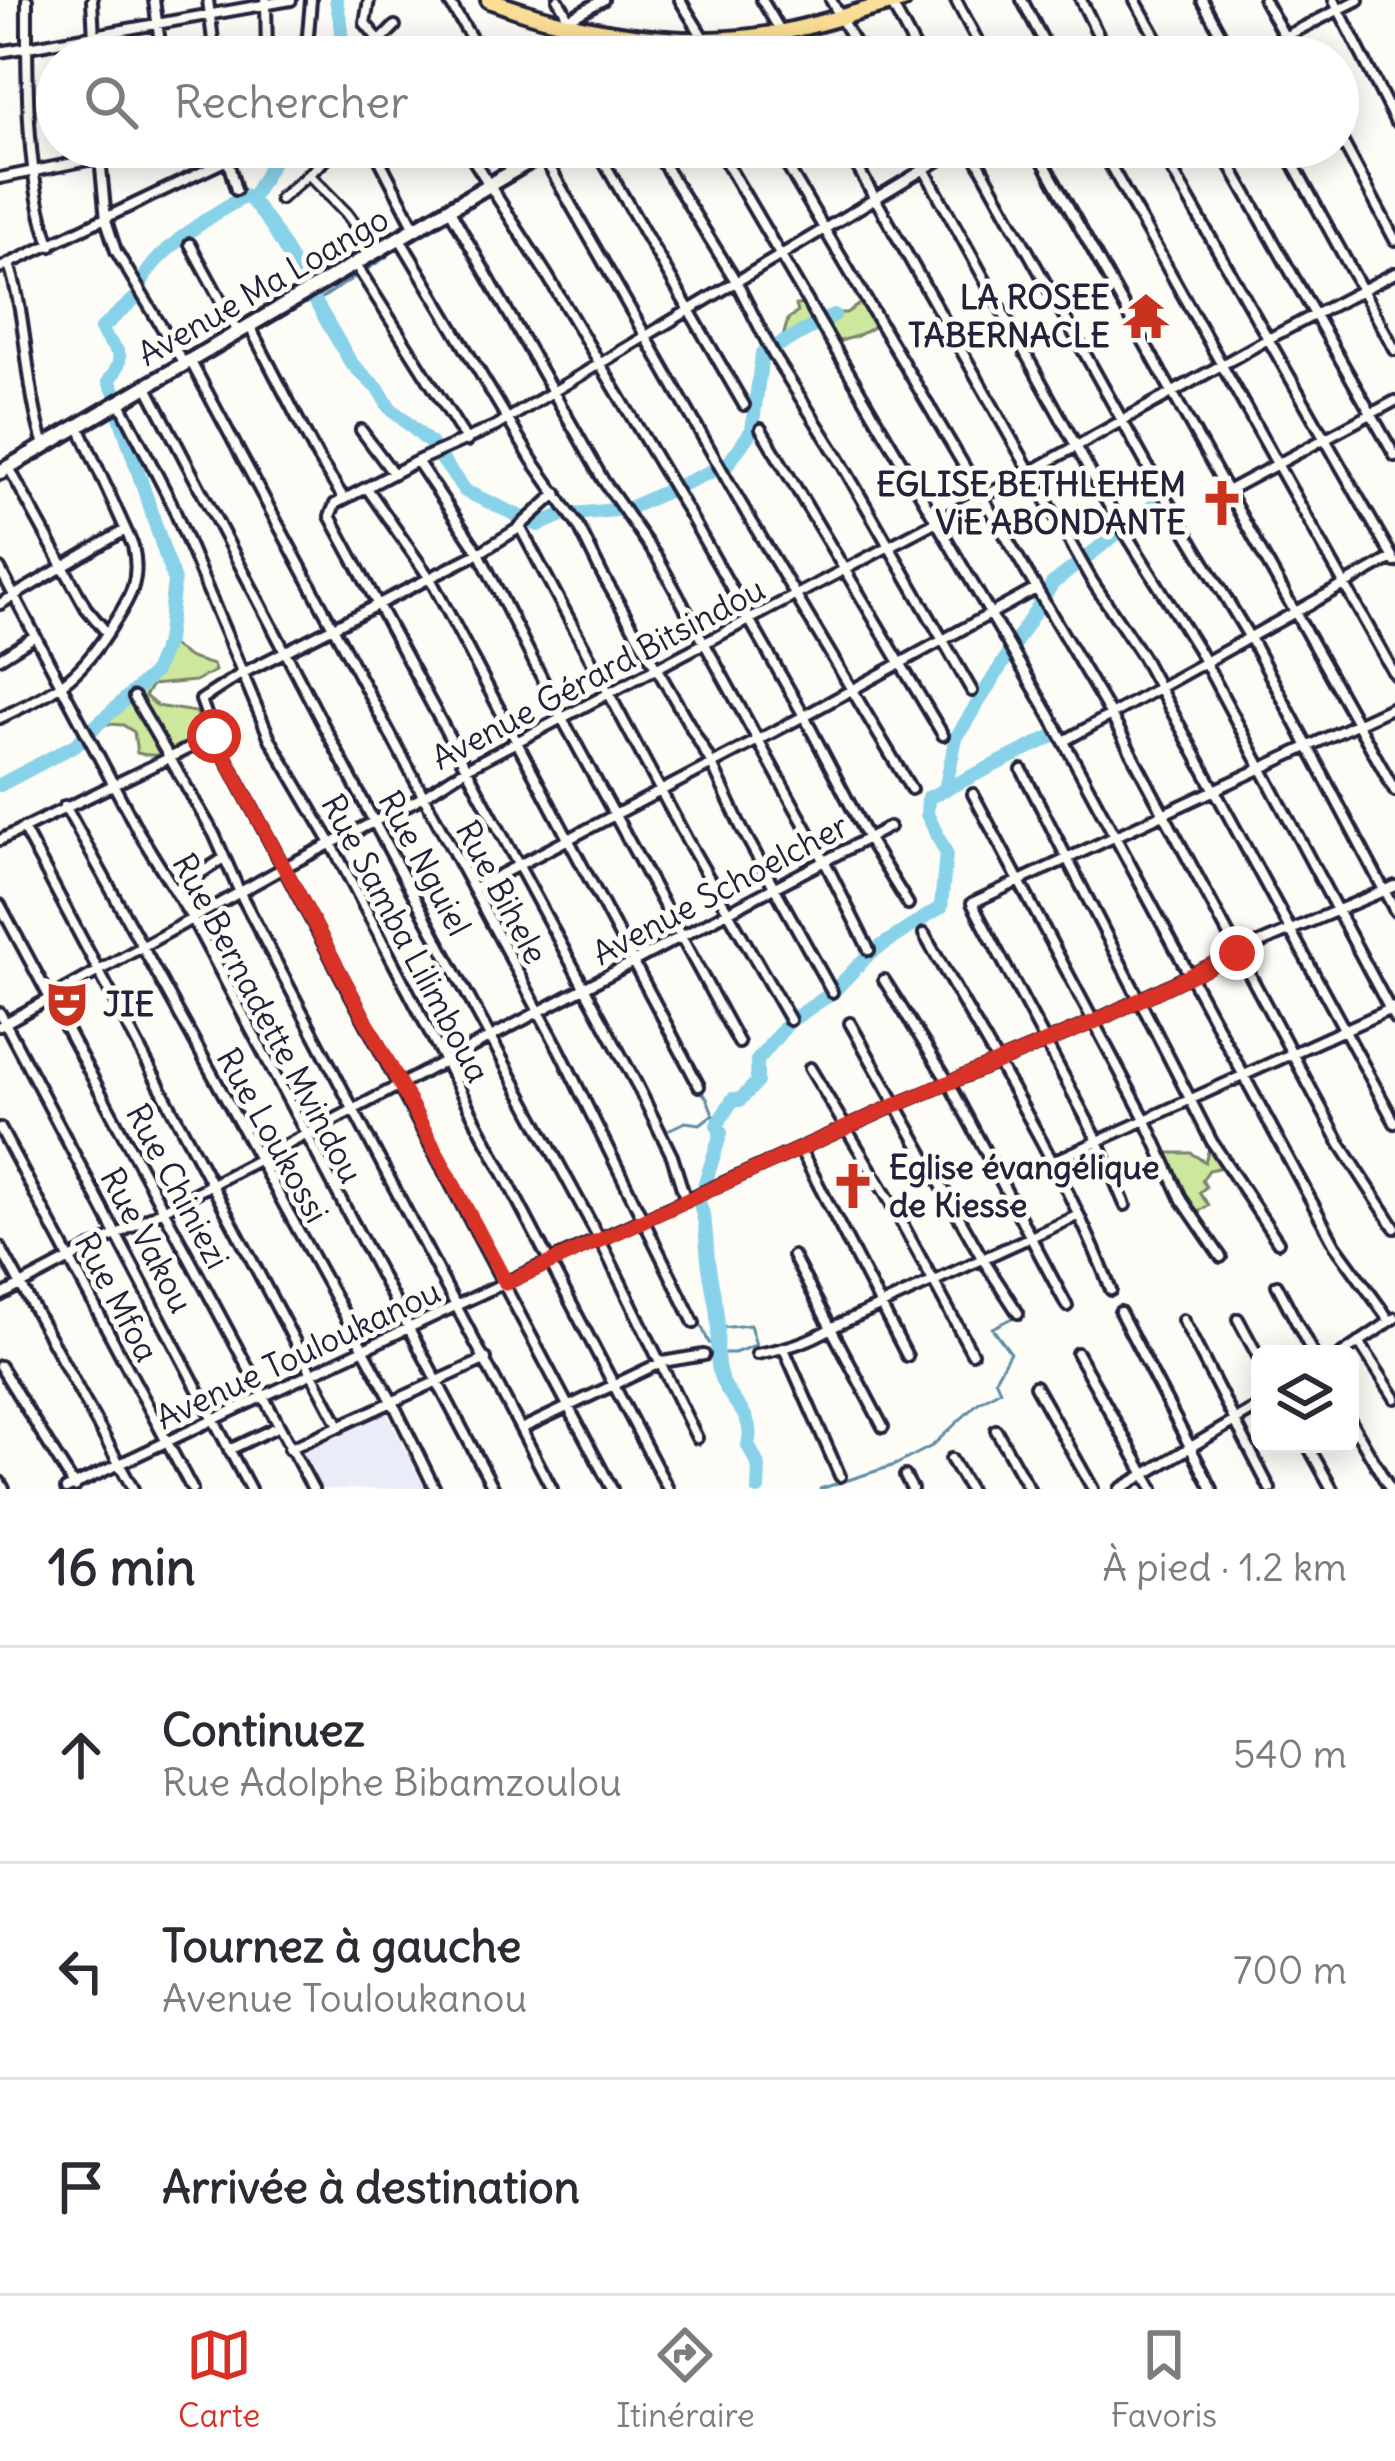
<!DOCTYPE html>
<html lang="fr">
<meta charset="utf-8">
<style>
body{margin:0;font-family:Delius,sans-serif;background:#f7f7f7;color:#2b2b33}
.controls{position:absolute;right:36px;bottom:36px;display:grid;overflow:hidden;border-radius:18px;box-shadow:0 6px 30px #0003}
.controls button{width:108px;height:108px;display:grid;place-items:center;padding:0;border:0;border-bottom:3px solid #e1e1e2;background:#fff;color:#2b2b33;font:60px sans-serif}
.stop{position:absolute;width:36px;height:36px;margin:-27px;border:9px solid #d93025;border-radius:50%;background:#fff}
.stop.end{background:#d93025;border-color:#fff;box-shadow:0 3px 12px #0008}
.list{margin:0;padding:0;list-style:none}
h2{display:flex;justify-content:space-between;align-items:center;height:156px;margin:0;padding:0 48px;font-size:51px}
h2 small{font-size:39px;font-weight:400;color:#7c7c81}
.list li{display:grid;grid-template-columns:78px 1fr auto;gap:36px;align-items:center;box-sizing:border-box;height:216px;padding:0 48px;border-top:3px solid #e1e1e2}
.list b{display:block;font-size:45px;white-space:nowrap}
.list p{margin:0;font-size:39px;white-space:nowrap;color:#7c7c81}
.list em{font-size:39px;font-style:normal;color:#7c7c81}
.icon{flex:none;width:66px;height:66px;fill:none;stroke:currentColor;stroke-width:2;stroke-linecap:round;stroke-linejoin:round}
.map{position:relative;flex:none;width:1395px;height:1489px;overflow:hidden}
.search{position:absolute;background:#fff;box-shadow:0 6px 30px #0003;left:36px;right:36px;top:36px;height:132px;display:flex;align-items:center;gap:30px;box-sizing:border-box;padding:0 42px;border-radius:66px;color:#7c7c81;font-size:45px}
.sheet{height:804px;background:#fff}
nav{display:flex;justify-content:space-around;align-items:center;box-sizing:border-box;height:168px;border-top:3px solid #e1e1e2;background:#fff;font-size:33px;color:#7c7c81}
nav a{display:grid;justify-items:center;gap:6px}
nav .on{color:#d93025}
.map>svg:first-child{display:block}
.built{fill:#eaedf8}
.green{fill:#cde79d;stroke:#78846c;stroke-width:3}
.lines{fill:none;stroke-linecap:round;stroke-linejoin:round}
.stream{stroke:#5f8ca3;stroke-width:3}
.river{stroke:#88d2e9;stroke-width:14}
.minor-casing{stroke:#22223b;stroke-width:16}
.secondary-casing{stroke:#22223b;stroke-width:21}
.trunk-casing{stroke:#22223b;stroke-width:22}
.minor{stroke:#fdfcf7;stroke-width:8}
.secondary{stroke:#fdfcf7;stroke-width:12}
.trunk{stroke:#fbde96;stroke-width:14}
.route{stroke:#d93025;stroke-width:15}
.labels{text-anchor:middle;stroke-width:10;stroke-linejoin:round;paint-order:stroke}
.street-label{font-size:33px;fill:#22223b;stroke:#fdfcf7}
.poi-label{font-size:33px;font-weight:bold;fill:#22223b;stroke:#fdfcf7;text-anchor:end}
</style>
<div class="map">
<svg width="1395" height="1489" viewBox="0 0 1395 1489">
<rect width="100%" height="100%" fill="#fdfcf7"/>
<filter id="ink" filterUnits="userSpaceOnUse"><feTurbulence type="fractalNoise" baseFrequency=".00833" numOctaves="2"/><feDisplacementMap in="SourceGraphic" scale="24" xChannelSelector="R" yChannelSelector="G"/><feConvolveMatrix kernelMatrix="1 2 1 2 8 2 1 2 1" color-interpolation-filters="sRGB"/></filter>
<g filter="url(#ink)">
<path class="built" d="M386 1412 426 1489H313L294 1455Z"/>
<path class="green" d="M864 301 879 324 857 336 830 344 811 325 788 345 783 337 788 319 798 312 796 305 806 304 814 318 828 321 834 313H846Z
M171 645 190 658 213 665 215 671 195 681 152 685 145 696 157 706 196 712 206 731 202 745C181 752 159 759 137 753L134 732 123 725 107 724 111 715 156 669 164 649Z
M1210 1145 1223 1167 1209 1170 1202 1180 1206 1187 1199 1193 1209 1205 1193 1215 1162 1153H1191L1205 1162Z"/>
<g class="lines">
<path class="stream" d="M415 221 453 195
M411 242 471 207
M312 277 364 247
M319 300 388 256
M14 924 49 985
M692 1080 707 1098 717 1125
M670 1129 685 1122 700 1124 712 1115
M690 1301 709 1343 715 1345
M718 1353H734L756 1345 750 1325 720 1328
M820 1489 895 1465 932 1446 978 1403 1000 1390 995 1379 1010 1352 992 1328 1024 1312"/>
<path class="river" d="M336 0 342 30 338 57
M251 200 271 225 351 363 379 390 389 407 430 443 465 491 538 525 562 515 627 509 728 464 752 430 762 354 834 315
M115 393 109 381C131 350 113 353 101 329L140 294C138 261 214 213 242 198L247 196 251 200 281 147
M0 785 75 745 154 673 167 641 174 581 119 414
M945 790 956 738 1052 584 1164 497
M758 1489 759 1467 748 1445C756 1414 731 1405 721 1378 716 1364 717 1347 718 1331 718 1308 712 1289 709 1267 705 1243 708 1225 699 1202L721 1133 717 1125 733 1099 740 1100 757 1082V1061L789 1022 832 993 869 954 941 907 946 853 927 814 928 798 1053 736"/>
<defs>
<path id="minor" d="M27 0C27 71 25 181 51 246
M92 0 95 57
M154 0 162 57
M208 0 215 57
M369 0 365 23 393 57
M448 0 483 57
M680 0 704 39
M762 0 796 57
M831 0 862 57
M956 0 986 57
M1022 0 1052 57
M1081 0 1109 57
M1135 0 1167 57
M1202 0 1233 57
M1264 0 1296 57
M1334 0 1395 121
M266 1 267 57
M890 1 920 57
M570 18 603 0
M0 52 291 0
M301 57 308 35 311 0
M364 57 395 26
M556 57C572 35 574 23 558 0
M1244 57 1358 0
M1338 133 1395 240
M99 147 106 220 116 251 184 364
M224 147 236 190
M373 147 415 228
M465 147 547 275 687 510 804 716 868 839 908 904
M538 147 737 497 911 789
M595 147 744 405
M653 147 737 283 773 354 839 459 972 691
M717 147 1049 714 1335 1245 1390 1321
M776 147 1111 715 1341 1145 1395 1228
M846 147 1092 581 1142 656 1395 1123
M912 147 1113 513 1199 651 1395 1019
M970 147 1159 487 1253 643 1395 911
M1035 147 1395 791
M1100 147 1395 675
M1159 147 1395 562
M1220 147 1395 456
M1284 147 1395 350
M308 174 346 213 375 252
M0 178 152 147
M280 199 340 147
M450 210 603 480 658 559 825 862 869 950
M400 239 532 460 579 527 602 574 711 762 742 829 832 992
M190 244 238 332
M9 264C28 323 25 386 44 445
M356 265 467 441
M0 268 225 161
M250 327 318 458 344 499
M191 362 559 1049 694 1323
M147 387 374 822 600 1240 697 1438
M120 403 171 502 270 739 332 845 668 1489
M761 429 943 735
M361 430 393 473
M417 461 479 553 563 720 739 1043
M9 468 86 608 107 633
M367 488 431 580 699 1086
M1229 490 1395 401
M557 493 516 530 479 553 241 674 201 700 214 736 612 1489
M520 527 687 840 790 1020
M0 569 138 831 193 920 494 1489
M0 604 125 530
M0 658 35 636
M134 697 214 834 241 895 552 1489
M0 718C53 692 75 683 108 632 127 602 142 584 133 546L79 427
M1064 741 1392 558
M1022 770 1212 1142 1278 1242
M973 794 1146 1121 1182 1200 1221 1257
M65 806 393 1403 435 1489
M23 828 340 1427
M0 840 214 736
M473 889 804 716 1034 590
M175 890 224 858
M0 905 313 1489
M924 934C989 1051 1063 1165 1111 1290
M884 980 949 1083 1067 1306
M0 1013 250 1489
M850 1023 982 1258 1018 1313
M0 1026 283 868 417 800 467 768 1032 471 1268 339 1395 273
M810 1068 891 1203 972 1353
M0 1128 192 1489
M800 1149 907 1356
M1052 1162 1395 1007
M686 1201 672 1156 637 1085 330 516 335 504 417 461 496 426 961 147
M1125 1205 1098 1141 972 903 1395 706
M0 1247 133 1489
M793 1256 883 1427
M1277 1285 1313 1354
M0 1296 889 827
M1120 1312 1212 1489
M1238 1319 1260 1360
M1183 1320 1270 1489
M1359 1342 1395 1398
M785 1351 840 1476
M1077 1353 1153 1489
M757 1354C786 1348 807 1343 833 1327L1079 1215
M1342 1354 1395 1318
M0 1366 75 1487
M1035 1386 1093 1489
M1350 1420 1390 1489
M521 1429 662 1362 704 1355
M996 1430 1029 1489
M1307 1444 1332 1489
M289 1449 486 1359
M229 1450 277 1427
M951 1459 969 1489
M905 1476 912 1489
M0 1482 4 1489
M66 1489 551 1261 898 1104 1093 1022 1232 955 1395 886
M1120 1489 1260 1406"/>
<path id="secondary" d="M708 57 717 52 722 39
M0 472 554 147"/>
<path id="trunk" d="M489 0C577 33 684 51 778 33 820 25 861 10 903 0"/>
</defs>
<use href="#minor" class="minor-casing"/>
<use href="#secondary" class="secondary-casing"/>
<use href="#trunk" class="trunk-casing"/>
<use href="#minor" class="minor"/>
<use href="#secondary" class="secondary"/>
<use href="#trunk" class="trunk"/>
</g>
</g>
<g class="lines" filter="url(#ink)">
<path class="route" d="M214 736 506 1283 898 1104 1094 1022 1237 953"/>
</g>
<defs>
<symbol id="temple-bare" viewBox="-9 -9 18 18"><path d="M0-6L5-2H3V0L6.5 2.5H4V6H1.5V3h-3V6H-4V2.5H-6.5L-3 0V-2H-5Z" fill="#c8321e" stroke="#fdfcf7" stroke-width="2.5" paint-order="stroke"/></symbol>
<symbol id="church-bare" viewBox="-9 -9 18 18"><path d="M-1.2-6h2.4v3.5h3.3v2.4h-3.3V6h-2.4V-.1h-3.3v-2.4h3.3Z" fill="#c8321e" stroke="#fdfcf7" stroke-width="2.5" paint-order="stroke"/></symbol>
<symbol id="theatre-bare" viewBox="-9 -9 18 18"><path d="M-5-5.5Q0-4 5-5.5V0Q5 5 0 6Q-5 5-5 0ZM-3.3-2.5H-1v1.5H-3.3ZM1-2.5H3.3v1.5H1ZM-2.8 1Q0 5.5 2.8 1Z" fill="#c8321e" stroke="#fdfcf7" stroke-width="2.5" paint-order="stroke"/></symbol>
</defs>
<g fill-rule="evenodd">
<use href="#temple-bare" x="1113" y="283" width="66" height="66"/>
<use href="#church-bare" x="1189" y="470" width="66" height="66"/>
<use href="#theatre-bare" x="34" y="971" width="66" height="66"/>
<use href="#church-bare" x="820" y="1153" width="66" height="66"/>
</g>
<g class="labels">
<g class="street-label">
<text transform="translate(263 286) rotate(-30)" y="12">Avenue Ma Loango</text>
<text transform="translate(598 673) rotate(-28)" y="12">Avenue Gérard Bitsindou</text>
<text transform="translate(425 863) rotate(62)" y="12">Rue Nguiel</text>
<text transform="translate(720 889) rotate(-28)" y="12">Avenue Schoelcher</text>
<text transform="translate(502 892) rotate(62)" y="12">Rue Bihele</text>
<text transform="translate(406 938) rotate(62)" y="12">Rue Samba Lilimboua</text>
<text transform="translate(268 1018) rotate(62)" y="12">Rue Bernadette Mvindou</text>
<text transform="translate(273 1135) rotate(61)" y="12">Rue Loukossi</text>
<text transform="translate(178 1186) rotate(62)" y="12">Rue Chiniezi</text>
<text transform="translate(147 1240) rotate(62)" y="12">Rue Vakou</text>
<text transform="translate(117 1297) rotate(62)" y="12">Rue Mfoa</text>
<text transform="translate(298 1354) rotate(-25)" y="12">Avenue Touloukanou</text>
</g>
<g class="poi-label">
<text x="1110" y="309">LA ROSEE<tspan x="1110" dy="38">TABERNACLE</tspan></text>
<text x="1186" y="496">EGLISE BETHLEHEM<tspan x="1186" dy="38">ViE ABONDANTE</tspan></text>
<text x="103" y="1016" text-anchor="start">JIE</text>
<text x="889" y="1179" text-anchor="start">Eglise évangélique<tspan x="889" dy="38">de Kiesse</tspan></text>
</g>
</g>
</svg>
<div class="controls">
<button><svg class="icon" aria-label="layers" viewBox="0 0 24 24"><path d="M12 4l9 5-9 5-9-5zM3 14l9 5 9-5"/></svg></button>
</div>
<div class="stop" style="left:214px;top:736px"></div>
<div class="stop end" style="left:1237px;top:953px"></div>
<div class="search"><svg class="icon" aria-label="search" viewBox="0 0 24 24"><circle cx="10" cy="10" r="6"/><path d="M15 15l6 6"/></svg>Rechercher</div>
</div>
<section class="sheet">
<h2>16 min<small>À pied · 1.2 km</small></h2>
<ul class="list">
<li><svg class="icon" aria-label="ahead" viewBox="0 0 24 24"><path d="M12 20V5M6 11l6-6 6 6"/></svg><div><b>Continuez</b><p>Rue Adolphe Bibamzoulou</p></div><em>540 m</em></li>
<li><svg class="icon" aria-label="left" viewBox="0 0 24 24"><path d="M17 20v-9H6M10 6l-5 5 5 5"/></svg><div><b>Tournez à gauche</b><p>Avenue Touloukanou</p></div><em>700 m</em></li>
<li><svg class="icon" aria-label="arrive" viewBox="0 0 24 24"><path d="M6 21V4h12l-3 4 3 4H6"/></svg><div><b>Arrivée à destination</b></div></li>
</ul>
</section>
<nav>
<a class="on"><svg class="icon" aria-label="map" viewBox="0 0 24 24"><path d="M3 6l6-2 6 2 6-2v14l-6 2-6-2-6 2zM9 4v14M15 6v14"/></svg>Carte</a>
<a><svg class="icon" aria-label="directions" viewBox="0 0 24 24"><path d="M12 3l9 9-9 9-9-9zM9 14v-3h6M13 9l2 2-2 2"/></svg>Itinéraire</a>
<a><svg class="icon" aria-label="saved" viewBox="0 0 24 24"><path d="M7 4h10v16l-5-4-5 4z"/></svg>Favoris</a>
</nav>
